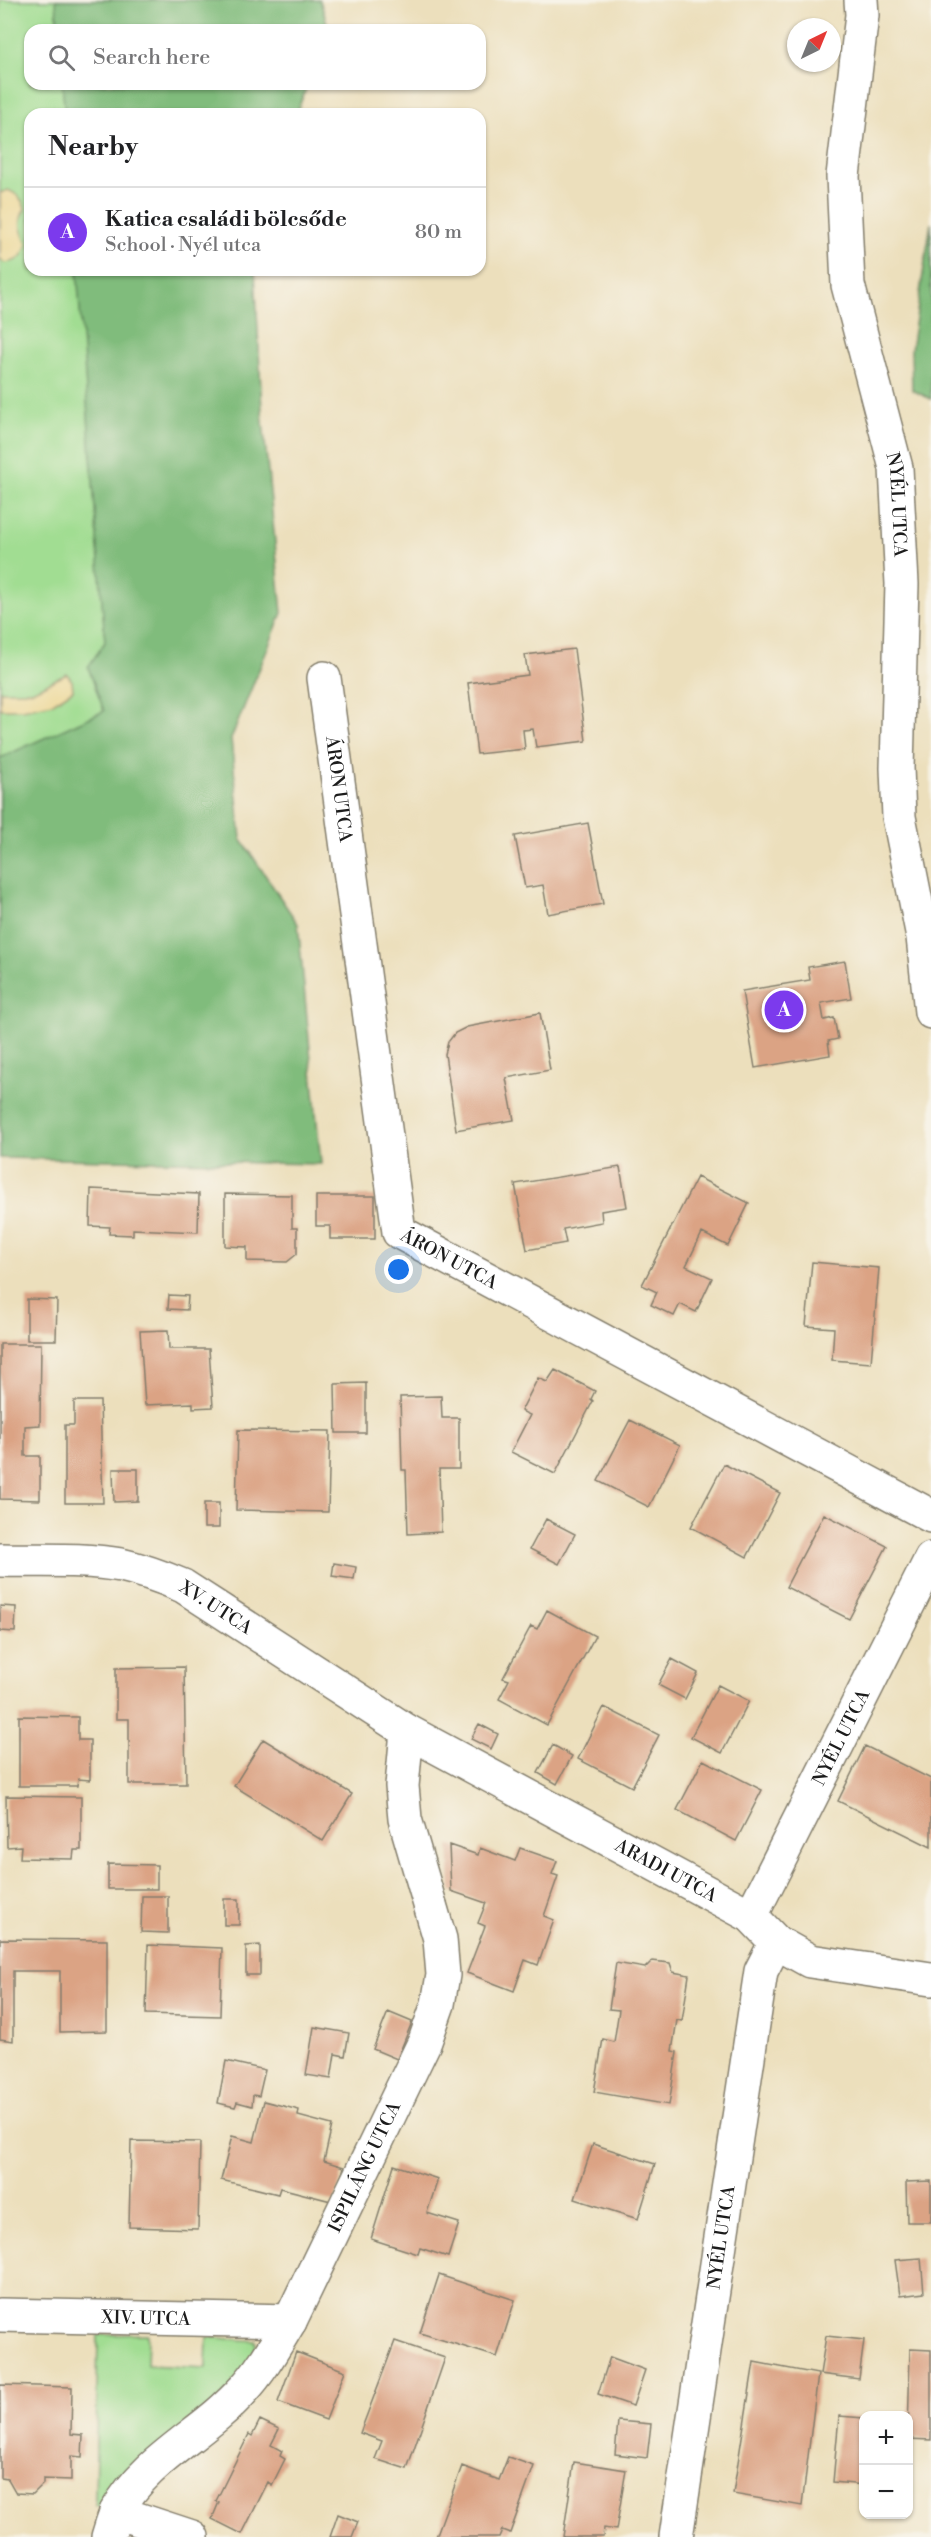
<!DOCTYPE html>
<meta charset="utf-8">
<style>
body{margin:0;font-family:"Libre Bodoni",serif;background:#f6f6f6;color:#202124}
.controls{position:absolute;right:18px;bottom:18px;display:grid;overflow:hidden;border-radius:12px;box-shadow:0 2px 4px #0004}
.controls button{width:54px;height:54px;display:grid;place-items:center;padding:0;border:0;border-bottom:2px solid #e0e0e0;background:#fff;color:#202124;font:30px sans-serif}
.compass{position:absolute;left:787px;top:18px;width:54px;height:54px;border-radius:50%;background:#fff;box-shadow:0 2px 4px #0004;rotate:43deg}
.you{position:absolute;left:399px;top:1270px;width:21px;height:21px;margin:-15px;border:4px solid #fff;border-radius:50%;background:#1a73e8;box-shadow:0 0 0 9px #1a73e833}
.badge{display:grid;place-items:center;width:39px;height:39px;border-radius:50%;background:#7c3aed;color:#fff;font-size:20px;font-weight:700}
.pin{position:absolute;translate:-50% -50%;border:3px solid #fff;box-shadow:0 2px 6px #0006}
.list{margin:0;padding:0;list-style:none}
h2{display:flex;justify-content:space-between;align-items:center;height:78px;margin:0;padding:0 24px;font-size:26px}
h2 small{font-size:20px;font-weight:400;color:#757577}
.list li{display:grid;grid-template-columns:39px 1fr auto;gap:18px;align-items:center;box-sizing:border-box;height:90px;padding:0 24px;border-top:2px solid #e0e0e0}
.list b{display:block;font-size:22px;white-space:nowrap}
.list p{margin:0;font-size:20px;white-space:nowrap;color:#757577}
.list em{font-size:20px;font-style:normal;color:#757577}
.icon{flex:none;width:33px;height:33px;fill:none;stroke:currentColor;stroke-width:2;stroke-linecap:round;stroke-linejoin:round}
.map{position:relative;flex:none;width:931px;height:2537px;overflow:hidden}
.search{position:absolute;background:#fff;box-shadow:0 2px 4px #0004;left:24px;top:24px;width:462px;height:66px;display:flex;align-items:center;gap:15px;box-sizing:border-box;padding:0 21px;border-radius:18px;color:#757577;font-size:22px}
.panel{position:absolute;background:#fff;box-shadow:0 2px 4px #0004;left:24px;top:108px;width:462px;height:168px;border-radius:18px}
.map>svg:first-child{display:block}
.green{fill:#a1dd92;stroke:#5e7c57;stroke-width:1.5}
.forest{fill:#80bc7c;stroke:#4e6c4c;stroke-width:1.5}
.sand{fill:#eeda9e;stroke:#857b5d;stroke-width:1.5}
.building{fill:#dba384}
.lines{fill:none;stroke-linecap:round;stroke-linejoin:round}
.street-casing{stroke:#847e6c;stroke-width:36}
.street{stroke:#fff;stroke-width:33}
.labels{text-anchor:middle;stroke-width:6;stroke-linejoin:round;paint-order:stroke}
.street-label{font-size:18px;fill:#1c1c1c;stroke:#f7f3e8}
</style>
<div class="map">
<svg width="931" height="2537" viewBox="0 0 931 2537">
<rect width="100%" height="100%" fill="#f7f3e8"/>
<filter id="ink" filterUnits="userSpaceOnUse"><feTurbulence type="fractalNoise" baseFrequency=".0167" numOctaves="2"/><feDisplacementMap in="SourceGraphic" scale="12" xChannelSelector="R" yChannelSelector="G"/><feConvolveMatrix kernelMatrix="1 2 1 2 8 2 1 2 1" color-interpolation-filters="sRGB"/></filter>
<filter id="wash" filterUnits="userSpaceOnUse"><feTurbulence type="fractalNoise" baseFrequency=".008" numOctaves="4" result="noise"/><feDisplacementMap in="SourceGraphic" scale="24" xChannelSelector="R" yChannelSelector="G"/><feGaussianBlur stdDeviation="1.35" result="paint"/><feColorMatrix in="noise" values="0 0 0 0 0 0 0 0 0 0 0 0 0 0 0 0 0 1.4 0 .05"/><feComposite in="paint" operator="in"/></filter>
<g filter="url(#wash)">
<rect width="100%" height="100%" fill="#ecdfbc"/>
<path class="green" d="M0 0H113L117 30H30V84H124L129 114H30V270H150L271 1149 0 1142Z
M148 2334 147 2365 206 2368 207 2337 256 2341 255 2364 109 2509 95 2505 98 2335Z"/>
<path class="forest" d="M56 0H320L329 30H58Z
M62 84H308L296 114H65Z
M931 223V399L912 390 911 350Z
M77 270H255L262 411 282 613 231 739 241 839 298 924 321 1164 0 1158V758L104 711 88 667 105 642Z"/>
<path class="sand" d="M8 190C17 194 22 198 25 209 17 222 21 231 27 244 23 257 18 262 4 263L0 258V193Z
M67 674 72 681 73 690 53 703 22 709H0V691H32Z"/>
<g id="blocks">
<path class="building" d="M574 649 586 741 536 747 533 729 523 730 525 749 477 754 468 683 528 675 525 655Z
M588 823 603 904 548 914 543 885 525 888 515 836Z
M845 961 851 998 821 1003 824 1020 834 1018 838 1039 828 1041 830 1055 755 1068 742 991 810 980 808 967Z
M540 1013 550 1070 506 1078 514 1120 456 1130 445 1054 448 1042 455 1033 467 1027Z
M620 1167 627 1207 601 1211 602 1222 563 1229 566 1243 527 1250 515 1184Z
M697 1177 749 1203 728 1246 702 1233 686 1266 712 1278 696 1312 680 1304 674 1316 651 1305 657 1292 642 1285Z
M91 1189 199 1194 198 1232 133 1229V1235L109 1234 110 1227 90 1226Z
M225 1194 292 1195V1228H297V1254L287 1262 247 1261V1247L225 1246Z
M316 1196H375V1239H330V1226H316Z
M812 1262 879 1268 871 1363 832 1360 834 1328 806 1326Z
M169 1295 188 1296 187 1310 168 1309Z
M27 1299 57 1300 56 1340H27Z
M168 1330 169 1349H209L213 1407 193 1408V1403L145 1405 140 1331Z
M0 1344H41L40 1425 25 1426V1456H40V1500L0 1499Z
M555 1370 595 1391 591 1399 593 1401 555 1474 511 1452 530 1415 521 1411 538 1378 547 1382Z
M366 1383V1433H336L335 1384Z
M441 1396 442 1418H459V1469H439L441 1532 408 1534 406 1470H402L400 1397Z
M74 1401H100L103 1503H65V1425H74Z
M630 1420 680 1445 649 1507 598 1481Z
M238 1430 330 1431 328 1512 236 1510Z
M724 1464 780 1493 747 1557 691 1527Z
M113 1469H138V1501L114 1502Z
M204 1503H219V1528H204Z
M824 1514 887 1546 849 1619 786 1587Z
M546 1519 575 1534 559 1564 530 1549Z
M334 1563 356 1567 354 1579 332 1576Z
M0 1606 16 1607 15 1632 0 1631Z
M547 1610 595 1636 547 1725 499 1699 509 1680 503 1678 531 1626 537 1629Z
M672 1659 698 1673 685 1699 658 1685Z
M184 1667 186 1784H129V1719H116V1668Z
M718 1685 749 1701 722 1753 691 1737Z
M604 1707 659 1735 632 1787 578 1759Z
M19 1716 78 1717V1740H90V1780L78 1779 77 1786H19Z
M479 1724 498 1734 491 1749 471 1739Z
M263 1739 352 1794 323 1841 234 1786Z
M553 1745 572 1756 557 1784 538 1773Z
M865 1746 931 1779V1847L838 1801Z
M703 1760 762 1790 736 1841 677 1810Z
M6 1796 81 1797V1850H74L73 1859 20 1858 21 1846 7 1847Z
M449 1845 478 1855 480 1848 515 1861 520 1848 557 1861 552 1874 558 1876 544 1916 554 1920 538 1965 525 1960 514 1991 467 1973 485 1926 478 1923 486 1903 451 1891Z
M108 1864 157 1865V1889H108Z
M142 1896H168V1933L141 1932Z
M224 1899H239V1925H224Z
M0 1939 107 1940V2031L60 2032V1971H13V2041L0 2039Z
M148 1945 222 1948 220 2016 146 2014Z
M260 1945V1975H246V1946Z
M652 1961 670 1963 673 1972 689 1975 682 2021 677 2020 672 2051 677 2052 669 2105 594 2092 603 2039 614 2042 619 2010 609 2009 616 1963 645 1968Z
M388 2012 412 2022 397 2059 373 2049Z
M314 2027 349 2033 345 2056 335 2054 331 2079 306 2075Z
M226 2061 265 2070 259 2096 253 2095 252 2106 237 2102 235 2107 218 2103Z
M264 2101 299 2110 298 2116 332 2125 324 2161 344 2167 335 2202 280 2188 278 2194 221 2180 232 2136 254 2142Z
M131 2141 200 2142 198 2229 129 2227Z
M593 2144 655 2164 638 2219 575 2199Z
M394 2165 438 2179 427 2213 459 2223 448 2257 420 2248 418 2254 371 2239Z
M931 2181V2222H907L906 2182Z
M921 2258 924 2293 900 2296 895 2260Z
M439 2275 515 2300 497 2357 420 2333Z
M826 2336 864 2340 859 2379 820 2374Z
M395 2341 445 2358 407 2469 375 2459 382 2441 360 2433Z
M910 2349 931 2350V2440L908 2439Z
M296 2352 345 2371 326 2420 278 2402Z
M610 2357 645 2370 633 2406 598 2394Z
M754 2362 818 2374 802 2506 733 2494Z
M0 2385 72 2387 71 2434 83 2435 82 2457 71 2456V2480L43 2479V2484L33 2494 16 2493 8 2479 0 2478Z
M839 2416 864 2418V2485L833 2482Z
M260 2420 279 2429 271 2445 282 2451 280 2456 285 2459 272 2485 268 2482 242 2534 212 2519 219 2502 216 2501 249 2434 252 2436Z
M618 2421 651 2424 647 2458 615 2454Z
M508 2457 534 2466 510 2533 502 2530 499 2537H436L462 2466 499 2480Z
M574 2462 626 2470 616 2530 604 2528 603 2537H563Z
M338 2514 358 2522 352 2537H330Z"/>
</g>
</g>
<g filter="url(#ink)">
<use href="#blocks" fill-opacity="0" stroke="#847e6c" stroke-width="1.5"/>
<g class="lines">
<defs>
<g id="street">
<path id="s1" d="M861 0 862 15 843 176 848 285 896 468 902 584 897 768 899 817 923 937 931 1012"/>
<path id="s2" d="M324 678 399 1232 931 1516"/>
<path id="s3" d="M0 1560C40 1561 82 1558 121 1565 143 1570 162 1577 183 1586L407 1731 751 1916 776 1942 810 1961 931 1979"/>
<path id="s4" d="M751 1916 931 1559"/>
<path id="s5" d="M0 2315 290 2321"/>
<path d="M116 2512 192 2537"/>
<path id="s6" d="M108 2537C111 2528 113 2519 117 2511 146 2458 204 2434 243 2390 262 2370 276 2344 290 2321L425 2041 438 2004 443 1975 440 1939 405 1819 402 1786 407 1731"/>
<path id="s7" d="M676 2537 761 1971 776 1942"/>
</g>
</defs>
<use href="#street" class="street-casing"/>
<use href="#street" class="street"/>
</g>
</g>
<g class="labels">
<g class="street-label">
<text dy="6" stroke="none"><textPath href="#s1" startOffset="512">NYÉL UTCA</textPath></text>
<text dy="6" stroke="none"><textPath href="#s2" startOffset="112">ÁRON UTCA</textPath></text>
<text dy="6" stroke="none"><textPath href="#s2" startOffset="616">ÁRON UTCA</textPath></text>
<text dy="6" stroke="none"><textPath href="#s3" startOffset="226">XV. UTCA</textPath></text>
<text dy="6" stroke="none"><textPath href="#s4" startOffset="200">NYÉL UTCA</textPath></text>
<text dy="6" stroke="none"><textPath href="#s3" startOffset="748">ARADI UTCA</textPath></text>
<text dy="6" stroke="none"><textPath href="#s6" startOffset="458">ISPILÁNG UTCA</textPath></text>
<text dy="6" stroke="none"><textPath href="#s7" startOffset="303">NYÉL UTCA</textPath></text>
<text dy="6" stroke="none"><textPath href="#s5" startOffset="146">XIV. UTCA</textPath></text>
</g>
</g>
</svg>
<div class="controls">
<button>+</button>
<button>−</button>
</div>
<svg class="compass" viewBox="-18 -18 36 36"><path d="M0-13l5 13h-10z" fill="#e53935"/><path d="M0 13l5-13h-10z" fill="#757577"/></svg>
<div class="you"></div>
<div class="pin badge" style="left:784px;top:1010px">A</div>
<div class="search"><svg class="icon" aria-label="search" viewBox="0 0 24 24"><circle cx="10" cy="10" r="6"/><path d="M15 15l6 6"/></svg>Search here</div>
<section class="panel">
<h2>Nearby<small></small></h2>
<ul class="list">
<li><span class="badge">A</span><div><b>Katica családi bölcsőde</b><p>School · Nyél utca</p></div><em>80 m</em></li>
</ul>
</section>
</div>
